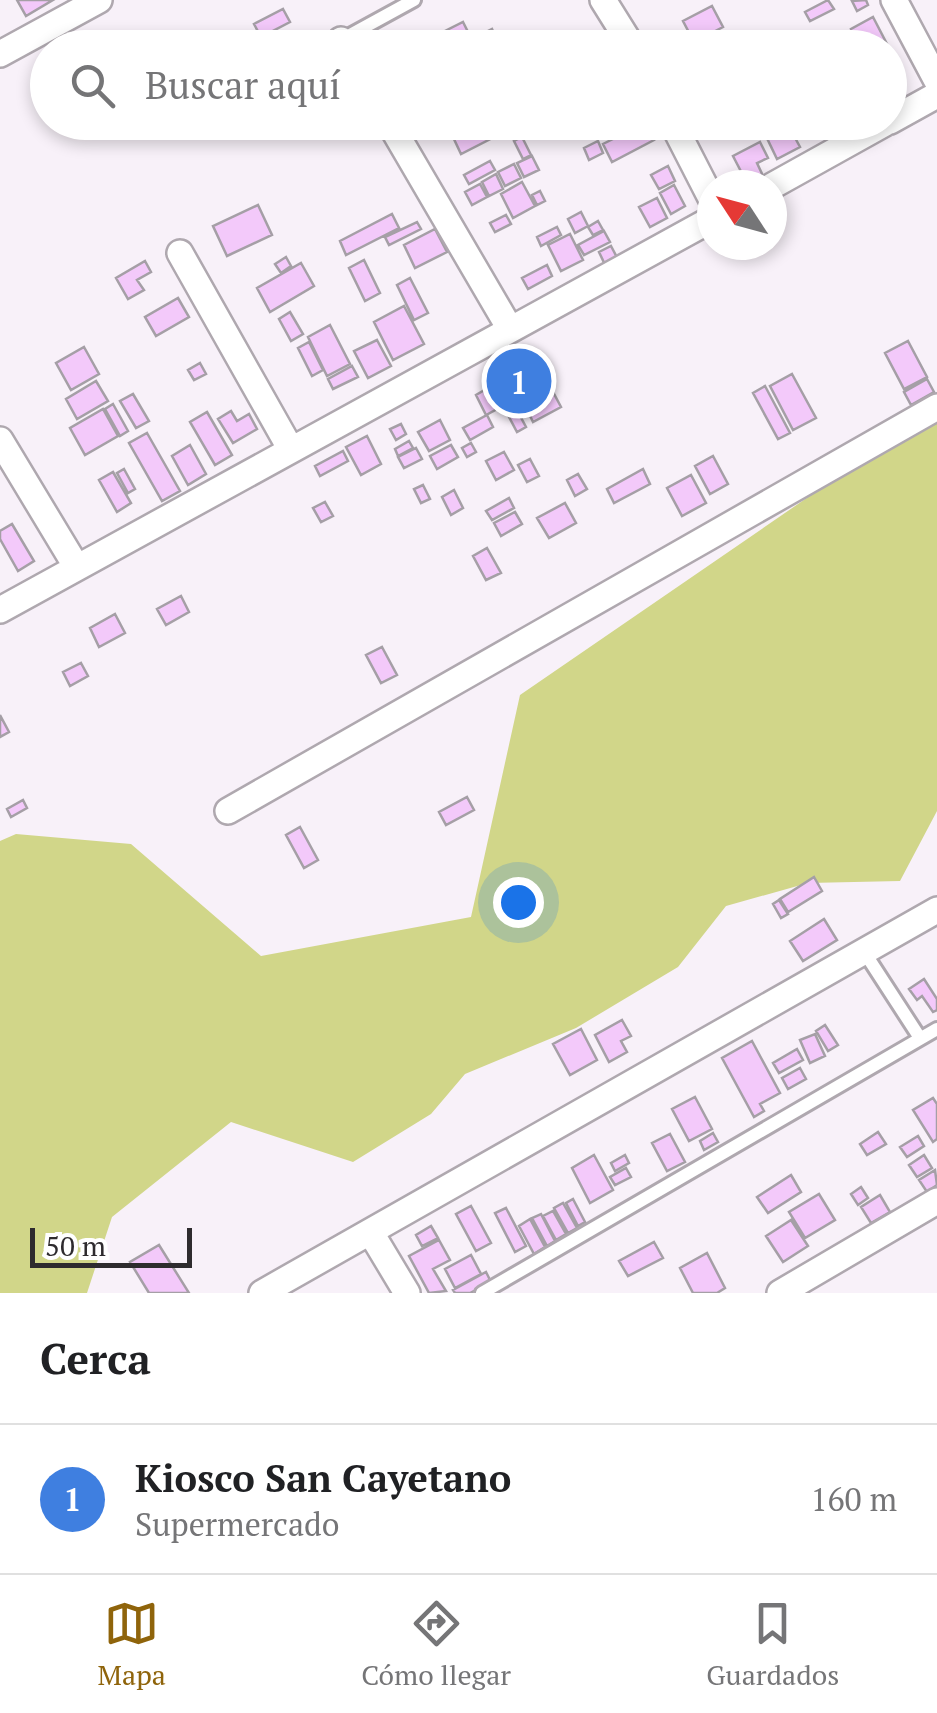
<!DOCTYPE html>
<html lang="es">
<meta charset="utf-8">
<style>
body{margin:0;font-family:"PT Serif",serif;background:#f6f6f6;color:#202124}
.compass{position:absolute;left:697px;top:170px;width:90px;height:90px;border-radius:50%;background:#fff;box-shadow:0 5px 15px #0003;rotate:306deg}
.scale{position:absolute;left:30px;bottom:25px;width:162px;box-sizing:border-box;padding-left:10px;border:5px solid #2e2b2e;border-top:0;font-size:28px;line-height:35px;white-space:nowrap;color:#2e2b2e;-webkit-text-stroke:8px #fff;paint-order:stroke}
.you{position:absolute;left:518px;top:902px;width:35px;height:35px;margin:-25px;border:8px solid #fff;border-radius:50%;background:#1a73e8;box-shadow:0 0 0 15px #1a73e833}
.badge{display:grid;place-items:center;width:65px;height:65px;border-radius:50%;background:#8f640b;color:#fff;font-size:32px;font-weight:700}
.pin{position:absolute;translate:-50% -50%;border:5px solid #fff;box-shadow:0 2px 10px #0006}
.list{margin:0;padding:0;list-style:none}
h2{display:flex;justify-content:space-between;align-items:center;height:130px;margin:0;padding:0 40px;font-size:42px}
h2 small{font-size:32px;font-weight:400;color:#757577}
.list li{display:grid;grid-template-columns:65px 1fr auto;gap:30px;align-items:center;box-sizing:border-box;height:150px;padding:0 40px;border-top:2px solid #e0e0e0}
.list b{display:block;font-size:38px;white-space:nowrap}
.list p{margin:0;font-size:32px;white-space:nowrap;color:#757577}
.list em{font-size:32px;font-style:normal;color:#757577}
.icon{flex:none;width:55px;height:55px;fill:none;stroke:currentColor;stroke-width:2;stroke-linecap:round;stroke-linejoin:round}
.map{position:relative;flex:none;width:937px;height:1293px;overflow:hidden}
.search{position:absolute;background:#fff;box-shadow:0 5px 15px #0003;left:30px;right:30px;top:30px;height:110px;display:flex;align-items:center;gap:25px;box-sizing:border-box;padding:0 35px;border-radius:55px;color:#757577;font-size:38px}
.sheet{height:280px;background:#fff}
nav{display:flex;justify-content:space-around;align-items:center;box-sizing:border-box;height:140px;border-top:2px solid #e0e0e0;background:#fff;font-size:28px;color:#757577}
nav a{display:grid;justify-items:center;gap:5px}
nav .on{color:#8f640b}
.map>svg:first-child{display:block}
.green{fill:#d1d689}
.building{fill:#f3c9fa;stroke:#a59fa6;stroke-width:2.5}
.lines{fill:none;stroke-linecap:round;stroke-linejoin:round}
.lane-casing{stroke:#afa8af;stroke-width:18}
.street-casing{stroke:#afa8af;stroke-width:30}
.lane{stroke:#fff;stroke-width:12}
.street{stroke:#fff;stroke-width:25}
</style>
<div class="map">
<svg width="937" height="1293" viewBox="0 0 937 1293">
<rect width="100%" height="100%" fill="#f8f1f9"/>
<path class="green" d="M937 419V811L900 881 808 883 726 906 678 967 576 1028 465 1074 431 1114 353 1162 231 1122 112 1217 87 1293H0V841L16 834 131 844 261 956 471 917 520 695 849 469Z"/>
<path class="building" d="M17 0H53L26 16Z
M828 0 834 9 810 21 805 12Z
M866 0 868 5 857 11 852 1Z
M712 6 723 27 694 42 683 21Z
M283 9 290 22 261 37 254 24Z
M873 17 887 44 880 48H861L851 29Z
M463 22 470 36 450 46 443 32Z
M492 29 496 38 482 45 478 36Z
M481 122H501L506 131 461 154 453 137Z
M525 122H551L552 126 532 137Z
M798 122H812L815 128 804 134Z
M645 123 654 140 612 162 603 144Z
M787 123 800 147 777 159 765 134Z
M522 137 531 155 523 159 514 141Z
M598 141 603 153 589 160 584 148Z
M760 142 768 158 757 163 764 178 748 185 733 156Z
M532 156 539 170 524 177 517 163Z
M490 161 495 170 469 184 464 175Z
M514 164 521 178 505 186 498 172Z
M668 166 675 181 659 189 651 175Z
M496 174 503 189 489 196 482 182Z
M522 182 535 206 513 218 501 194Z
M480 184 487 197 472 205 465 192Z
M674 185 685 206 671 214 660 193Z
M540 191 545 201 537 205 532 195Z
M657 198 667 218 650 227 639 207Z
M258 205 272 235 227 256 213 226Z
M581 212 588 226 575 233 568 219Z
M392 214 399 228 346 255 340 241Z
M506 215 511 224 495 232 490 223Z
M598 221 603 230 593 235 588 227Z
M417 222 421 229 389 245 385 237Z
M557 227 561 235 541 246 537 237Z
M435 229 447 252 415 268 404 245Z
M604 231 610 242 584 255 578 245Z
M570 234 583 260 561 271 548 245Z
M611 246 621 265 608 271 599 252Z
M286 257 291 266 281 273 275 264Z
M364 260 380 293 365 301 349 268Z
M145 261 151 272 137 280 144 290 128 299 116 278Z
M301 263 314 286 270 312 257 288Z
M547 265 552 276 528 289 522 278Z
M410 278 428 313 414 320 397 285Z
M178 298 189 317 156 336 145 317Z
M404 306 424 344 393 360 374 322Z
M290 312 303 334 291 341 279 319Z
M330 325 350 364 327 376 308 337Z
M377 340 391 366 368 378 354 351Z
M908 341 927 377 904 389 885 353Z
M309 342 323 370 312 376 298 348Z
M84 347 99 374 71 390 56 363Z
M200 363 206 374 194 380 188 370Z
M352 366 358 377 333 389 328 379Z
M494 367 526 427 517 432 485 372Z
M792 374 816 418 793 430 770 386Z
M549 378 553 386 526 401 521 393Z
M927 379 934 392 911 405 904 392Z
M96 381 108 401 77 419 66 399Z
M765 386 790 433 778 439 753 393Z
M488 388 499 408 486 415 476 395Z
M552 390 561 407 533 422 525 405Z
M133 394 149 421 136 428 120 401Z
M113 404 128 431 120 436 105 409Z
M103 409 118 436 85 455 70 428Z
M231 411 237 421 249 414 257 429 233 443 218 419Z
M207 412 232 455 215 465 190 422Z
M487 415 493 427 470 440 463 428Z
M440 420 450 440 429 451 418 432Z
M401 424 406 434 396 440 390 429Z
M147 433 180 491 162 501 129 443Z
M367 436 381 464 361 475 346 447Z
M409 441 413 448 398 456 395 449Z
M471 443 476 452 467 457 462 448Z
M190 445 206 474 188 485 172 456Z
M451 445 458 457 437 469 430 456Z
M416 448 422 459 404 468 398 457Z
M343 451 348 461 320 476 315 466Z
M504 452 514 470 496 480 486 461Z
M713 456 728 484 710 494 695 466Z
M530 459 539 476 527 482 518 465Z
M124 469 135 489 128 493 117 473Z
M643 469 650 484 614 503 607 489Z
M113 472 131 503 117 512 99 480Z
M578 474 587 489 575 496 567 480Z
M691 475 706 503 682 516 667 488Z
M423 485 430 499 421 503 414 489Z
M454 490 463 508 451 515 442 497Z
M509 498 514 508 492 520 486 511Z
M325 502 333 516 321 522 313 508Z
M565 503 576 523 549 538 537 518Z
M515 512 522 524 501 536 494 523Z
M12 524 34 561 18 571 0 539V531Z
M487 548 501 573 486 580 473 556Z
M181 596 189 612 166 625 157 609Z
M115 614 125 633 99 647 90 628Z
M382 647 397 675 381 683 366 655Z
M81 663 88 676 70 686 63 672Z
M0 715 9 732 0 737Z
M467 797 474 810 446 825 439 812Z
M23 800 27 808 11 817 7 809Z
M300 827 318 860 304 868 286 835Z
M814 877 822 891 788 912 780 899Z
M779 900 788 914 781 918 773 904Z
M824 919 837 940 803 961 790 941Z
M924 979 937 999V1010L933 1012 922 996 917 1000 909 989Z
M622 1020 631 1036 621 1041 627 1052 609 1062 595 1035Z
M825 1025 838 1045 828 1051 816 1031Z
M581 1029 597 1060 570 1075 553 1044Z
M815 1034 825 1056 810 1063 800 1040Z
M752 1041 780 1093 760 1104 764 1111 754 1117 722 1058Z
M797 1049 803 1060 779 1073 773 1063Z
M800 1068 806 1079 788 1089 782 1078Z
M695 1097 712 1129 689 1141 672 1109Z
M933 1098 937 1104V1139L933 1142 913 1110Z
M878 1132 886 1144 867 1155 860 1144Z
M713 1133 718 1142 704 1150 700 1141Z
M670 1134 685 1162 667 1171 652 1143Z
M918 1136 924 1146 907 1157 900 1147Z
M594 1155 613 1190 590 1203 572 1168Z
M625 1155 629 1163 615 1171 611 1163Z
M924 1155 932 1168 917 1177 909 1165Z
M626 1168 631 1177 615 1185 610 1177Z
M935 1170 937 1185 927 1192 919 1180Z
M791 1175 801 1192 768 1213 757 1197Z
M861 1187 868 1198 858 1205 851 1194Z
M819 1194 835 1220 805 1238 789 1212Z
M880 1195 890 1212 871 1223 861 1207Z
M573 1199 585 1222 578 1226 566 1203Z
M563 1203 577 1228 568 1233 554 1208Z
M471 1206 491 1243 476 1251 456 1214Z
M506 1208 526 1246 515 1252 495 1213Z
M553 1211 566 1234 556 1240 543 1216Z
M541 1214 555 1241 547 1246 532 1218Z
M530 1219 545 1247 534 1254 519 1226Z
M791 1220 808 1246 783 1262 766 1236Z
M431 1226 438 1238 422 1246 416 1235Z
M439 1240 450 1260 433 1269 446 1291 429 1293 409 1256Z
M654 1242 663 1258 628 1276 619 1261Z
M159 1245 189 1293H149L130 1262Z
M707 1253 725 1288 717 1293H693L680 1268Z
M471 1255 481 1274 455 1288 445 1269Z
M486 1272 491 1282 470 1293H455L453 1290Z"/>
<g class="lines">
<defs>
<path id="lane" d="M341 40 414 0
M863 950 920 1038
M482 1293 937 1029"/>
<path id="street" d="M603 0 633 48
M894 0 937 81
M341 40 346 48
M0 54 99 0
M890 121 937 95
M389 122 510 329
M672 122 712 200
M772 186 887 122
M180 253 290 448
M0 440 76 566
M0 610 712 219
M228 811 937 407
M371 1233 407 1293
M262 1293 937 910
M780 1293 937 1201"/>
</defs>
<use href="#lane" class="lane-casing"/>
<use href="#street" class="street-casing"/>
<use href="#lane" class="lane"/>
<use href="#street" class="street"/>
</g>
</svg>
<svg class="compass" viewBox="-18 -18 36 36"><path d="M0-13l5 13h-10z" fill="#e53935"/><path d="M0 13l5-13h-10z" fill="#757577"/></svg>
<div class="scale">50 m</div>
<div class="you"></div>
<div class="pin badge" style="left:519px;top:381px;background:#3f7fe0">1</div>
<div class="search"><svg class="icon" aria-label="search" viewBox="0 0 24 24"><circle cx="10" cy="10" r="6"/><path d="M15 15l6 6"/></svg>Buscar aquí</div>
</div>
<section class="sheet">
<h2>Cerca<small></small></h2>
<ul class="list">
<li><span class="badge" style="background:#3f7fe0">1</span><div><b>Kiosco San Cayetano</b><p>Supermercado</p></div><em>160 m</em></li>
</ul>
</section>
<nav>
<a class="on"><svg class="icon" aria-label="map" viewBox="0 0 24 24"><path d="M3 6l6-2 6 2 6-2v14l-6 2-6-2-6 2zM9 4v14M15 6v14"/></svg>Mapa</a>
<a><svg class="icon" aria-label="directions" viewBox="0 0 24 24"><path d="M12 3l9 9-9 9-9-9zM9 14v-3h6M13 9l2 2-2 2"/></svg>Cómo llegar</a>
<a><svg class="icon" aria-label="saved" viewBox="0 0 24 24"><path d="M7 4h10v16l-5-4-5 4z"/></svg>Guardados</a>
</nav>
